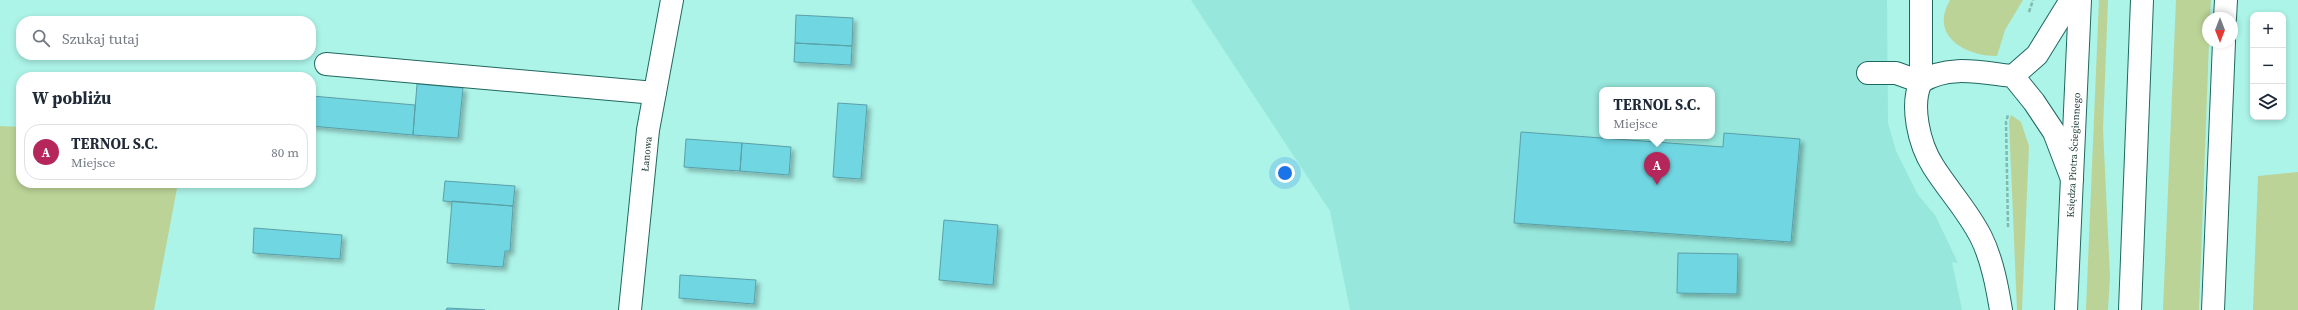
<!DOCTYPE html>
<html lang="pl">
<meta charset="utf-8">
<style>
body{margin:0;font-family:"Source Serif 4",serif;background:#f6f6f7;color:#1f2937}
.controls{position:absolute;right:12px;top:12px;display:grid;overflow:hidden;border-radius:8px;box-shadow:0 2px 6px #0003}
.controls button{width:36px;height:36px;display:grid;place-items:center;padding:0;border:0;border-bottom:1px solid #e0e1e3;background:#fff;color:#1f2937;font:20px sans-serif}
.compass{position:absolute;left:2202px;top:12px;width:36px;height:36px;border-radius:50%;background:#fff;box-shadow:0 2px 6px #0003;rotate:180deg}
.you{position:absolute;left:1285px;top:173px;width:14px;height:14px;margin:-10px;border:3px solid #fff;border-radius:50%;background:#1a73e8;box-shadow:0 0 0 6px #1a73e833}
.badge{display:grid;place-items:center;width:26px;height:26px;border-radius:50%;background:#b5265a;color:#fff;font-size:13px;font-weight:700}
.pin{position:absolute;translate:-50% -33px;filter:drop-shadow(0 1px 2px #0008)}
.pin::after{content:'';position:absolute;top:21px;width:14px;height:12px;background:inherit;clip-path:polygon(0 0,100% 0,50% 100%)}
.popup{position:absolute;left:1599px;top:87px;width:116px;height:52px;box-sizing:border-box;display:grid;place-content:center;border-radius:8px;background:#fff;filter:drop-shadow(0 1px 3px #0005);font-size:13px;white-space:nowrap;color:#747a83}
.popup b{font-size:15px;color:#1f2937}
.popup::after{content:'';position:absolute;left:50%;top:100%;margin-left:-8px;border:8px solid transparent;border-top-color:#fff}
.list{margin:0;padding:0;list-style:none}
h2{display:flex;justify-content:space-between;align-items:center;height:52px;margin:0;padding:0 16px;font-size:17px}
h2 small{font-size:13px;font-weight:400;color:#747a83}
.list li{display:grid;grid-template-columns:26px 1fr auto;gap:12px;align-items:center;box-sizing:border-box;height:56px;margin:0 8px 8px;padding:0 8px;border:1px solid #e0e1e3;border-radius:16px}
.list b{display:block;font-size:15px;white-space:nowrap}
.list p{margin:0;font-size:13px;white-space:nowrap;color:#747a83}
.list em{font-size:13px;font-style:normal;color:#747a83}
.icon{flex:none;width:22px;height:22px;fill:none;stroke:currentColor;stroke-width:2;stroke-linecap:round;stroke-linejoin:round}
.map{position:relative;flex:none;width:2298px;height:310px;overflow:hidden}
.search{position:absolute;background:#fff;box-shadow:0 2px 6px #0003;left:16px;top:16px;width:300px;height:44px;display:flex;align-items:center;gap:10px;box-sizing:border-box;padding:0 14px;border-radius:16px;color:#747a83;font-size:15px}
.panel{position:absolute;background:#fff;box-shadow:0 2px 6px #0003;left:16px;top:72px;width:300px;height:116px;border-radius:16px}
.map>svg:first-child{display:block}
.built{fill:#97e7dc;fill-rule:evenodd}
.green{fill:#bcd397}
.building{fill:#6fd6e2;stroke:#5aa0a8;filter:url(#shadow)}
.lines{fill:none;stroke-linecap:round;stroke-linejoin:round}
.minor-casing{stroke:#1f6860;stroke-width:24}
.major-casing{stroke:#1f6860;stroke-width:24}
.path{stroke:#7fb9b0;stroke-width:2.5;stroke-dasharray:4 2;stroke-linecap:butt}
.minor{stroke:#fff;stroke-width:22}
.major{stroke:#fff;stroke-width:22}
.labels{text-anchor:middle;stroke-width:4;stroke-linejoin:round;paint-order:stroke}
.street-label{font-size:10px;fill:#1b3935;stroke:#fff}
</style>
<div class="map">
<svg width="2298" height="310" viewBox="0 0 2298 310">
<defs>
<filter id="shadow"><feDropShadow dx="3.5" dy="3.5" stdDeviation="2" flood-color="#0004"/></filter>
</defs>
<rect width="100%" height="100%" fill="#acf3e8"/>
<path class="built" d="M1191 0H1887L1888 123 1896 151 1918 195 1935 215 1958 263 1952 262 1962 310H1350L1330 211ZM1602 90H1712V136H1602Z"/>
<path class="green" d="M1950 0H2023L2005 30 1997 56C1965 56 1929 36 1950 0Z
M2099 0H2108L2103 129 2110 276 2108 310H2086Z
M2176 0H2211L2210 18H2208L2209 42 2199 310H2163Z
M2011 115 2021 122 2029 146 2022 310H2017L2009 121Z
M0 126 21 127V183H178L154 310H0Z
M2298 172V310H2253L2258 176Z"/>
<path class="building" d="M796 15 853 18 852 46 795 43Z
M795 43 852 46 851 65 794 62Z
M417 84 463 88 458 138 413 135Z
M312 96 415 105 413 135 311 126Z
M838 103 867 105 861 179 833 177Z
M1521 132 1723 147 1724 133 1800 139 1791 242 1514 223Z
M686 139 742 143 740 171 684 167Z
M742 143 791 147 789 175 740 171Z
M445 181 515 186 513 206 443 201Z
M452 201 513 206 510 251H505L503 267 447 263Z
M944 220 998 225 993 285 939 280Z
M254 228 342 235 340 259 253 253Z
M1678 253 1738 254 1737 294 1677 293Z
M680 275 756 280 754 304 679 298Z
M447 308 485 310H446Z"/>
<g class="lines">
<defs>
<path id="minor" d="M1921 0V82C1910 105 1919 144 1933 166 1948 190 1968 211 1981 237 1992 259 1997 286 2001 310
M2225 18 2226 0
M326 64 655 93
M1868 73H1896L1921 82
M2013 76 2034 102 2054 132 2072 179
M1921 82C1948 64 1983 73 2013 76L2037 55 2071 0
M630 310 648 130 672 0
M2213 310 2224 42"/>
<path id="major" d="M2066 310 2080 0
M2130 310 2142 0"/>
</defs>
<use href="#minor" class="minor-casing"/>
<use href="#major" class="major-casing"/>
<path class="path" d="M2029 12 2033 0
M2008 227 2006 122 2008 115"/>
<use href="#minor" class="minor"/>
<use href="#major" class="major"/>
</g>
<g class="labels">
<g class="street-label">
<text transform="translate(646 154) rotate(-84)" y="4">Łanowa</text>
<text transform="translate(2073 155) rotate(-87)" y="4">Księdza Piotra Ściegiennego</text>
</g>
</g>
</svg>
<div class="controls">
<button>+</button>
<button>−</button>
<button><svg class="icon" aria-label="layers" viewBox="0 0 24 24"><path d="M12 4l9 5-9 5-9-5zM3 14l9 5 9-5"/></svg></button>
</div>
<svg class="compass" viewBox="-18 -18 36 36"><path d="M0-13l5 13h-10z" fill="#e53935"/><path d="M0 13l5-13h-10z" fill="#747a83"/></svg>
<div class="you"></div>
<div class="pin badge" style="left:1657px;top:185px">A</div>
<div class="popup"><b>TERNOL S.C.</b>Miejsce</div>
<div class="search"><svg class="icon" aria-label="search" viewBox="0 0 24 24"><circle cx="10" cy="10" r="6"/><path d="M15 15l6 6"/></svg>Szukaj tutaj</div>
<section class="panel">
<h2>W pobliżu<small></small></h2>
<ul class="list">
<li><span class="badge">A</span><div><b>TERNOL S.C.</b><p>Miejsce</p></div><em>80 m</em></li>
</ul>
</section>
</div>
